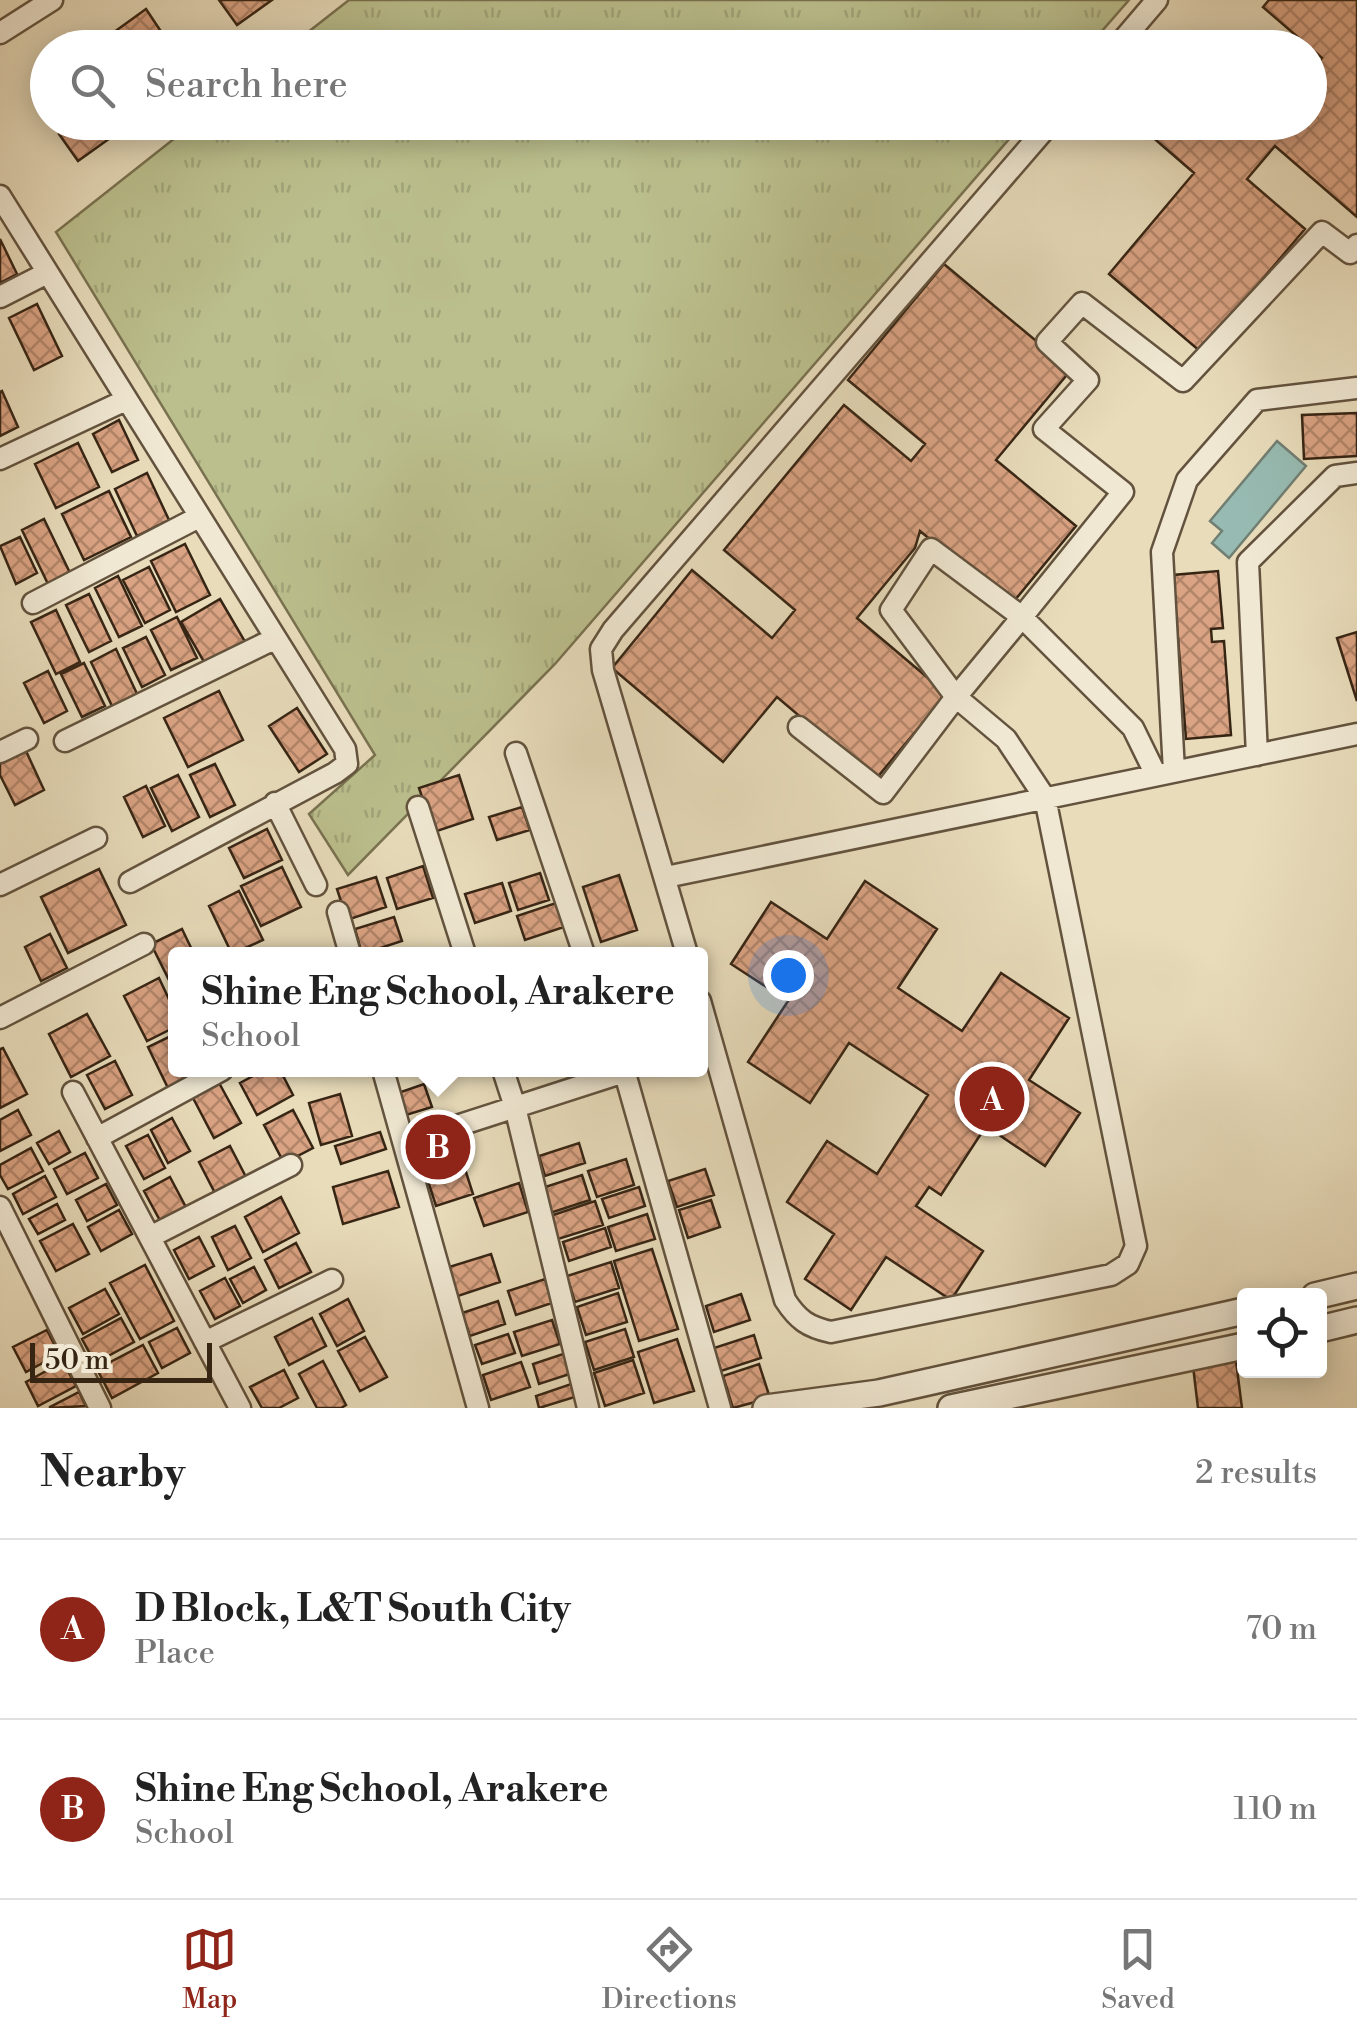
<!DOCTYPE html>
<style>
body{margin:0;font-family:"Libre Bodoni",serif;background:#f6f6f6;color:#222}
.controls{position:absolute;right:30px;bottom:30px;display:grid;overflow:hidden;border-radius:10px;box-shadow:0 5px 25px #0003}
.controls button{width:90px;height:90px;display:grid;place-items:center;padding:0;border:0;border-bottom:2px solid #e0e0e0;background:#fff;color:#222;font:50px sans-serif}
.scale{position:absolute;left:30px;bottom:25px;width:182px;box-sizing:border-box;padding-left:10px;border:5px solid #372514;border-top:0;font-size:28px;line-height:35px;white-space:nowrap;color:#372514;-webkit-text-stroke:8px #f0e8d3;paint-order:stroke}
.you{position:absolute;left:788px;top:975px;width:35px;height:35px;margin:-25px;border:8px solid #fff;border-radius:50%;background:#1a73e8;box-shadow:0 0 0 15px #1a73e833}
.badge{display:grid;place-items:center;width:65px;height:65px;border-radius:50%;background:#8f2418;color:#fff;font-size:32px;font-weight:700}
.pin{position:absolute;translate:-50% -50%;border:5px solid #fff;box-shadow:0 2px 10px #0006}
.popup{position:absolute;left:168px;top:947px;width:540px;height:130px;box-sizing:border-box;display:grid;place-content:center;border-radius:10px;background:#fff;filter:drop-shadow(0 2px 8px #0005);font-size:32px;white-space:nowrap;color:#767676}
.popup b{font-size:38px;color:#222}
.popup::after{content:'';position:absolute;left:50%;top:100%;margin-left:-20px;border:20px solid transparent;border-top-color:#fff}
.list{margin:0;padding:0;list-style:none}
h2{display:flex;justify-content:space-between;align-items:center;height:130px;margin:0;padding:0 40px;font-size:42px}
h2 small{font-size:32px;font-weight:400;color:#767676}
.list li{display:grid;grid-template-columns:65px 1fr auto;gap:30px;align-items:center;box-sizing:border-box;height:180px;padding:0 40px;border-top:2px solid #e0e0e0}
.list b{display:block;font-size:38px;white-space:nowrap}
.list p{margin:0;font-size:32px;white-space:nowrap;color:#767676}
.list em{font-size:32px;font-style:normal;color:#767676}
.icon{flex:none;width:55px;height:55px;fill:none;stroke:currentColor;stroke-width:2;stroke-linecap:round;stroke-linejoin:round}
.map{position:relative;flex:none;width:1357px;height:1408px;overflow:hidden}
.search{position:absolute;background:#fff;box-shadow:0 5px 25px #0003;left:30px;right:30px;top:30px;height:110px;display:flex;align-items:center;gap:25px;box-sizing:border-box;padding:0 35px;border-radius:55px;color:#767676;font-size:38px}
.sheet{height:490px;background:#fff}
nav{display:flex;justify-content:space-around;align-items:center;box-sizing:border-box;height:140px;border-top:2px solid #e0e0e0;background:#fff;font-size:28px;color:#767676}
nav a{display:grid;justify-items:center;gap:5px}
nav .on{color:#8f2418}
.map>svg:first-child{display:block}
.grass{fill:url(#grass-tufts);stroke:#797250;stroke-width:2.5}
.water{fill:#97bbb2;stroke:#717f73;stroke-width:2.5}
.building{fill:url(#building-cross-hatch);stroke:#372514;stroke-width:2.5}
.lines{fill:none;stroke-linecap:round;stroke-linejoin:round}
.minor-casing{stroke:#63533e;stroke-width:25}
.tertiary-casing{stroke:#63533e;stroke-width:30}
.minor{stroke:#f0e8d3;stroke-width:20}
.tertiary{stroke:#f0e8d3;stroke-width:25}
</style>
<div class="map">
<svg width="1357" height="1408" viewBox="0 0 1357 1408">
<defs>
<pattern id="grass-tufts" width="24" height="20" patternUnits="userSpaceOnUse" patternTransform="scale(2.5)"><rect width="24" height="20" fill="#bbbf8d"/><path d="M3 7l-1-3M5 7V3M7 7l1-3M15 17l-1-3M17 17v-4M19 17l1-3" fill="none" stroke="#a1a479"/></pattern>
<pattern id="building-cross-hatch" width="8" height="8" patternUnits="userSpaceOnUse" patternTransform="scale(2.5)"><rect width="8" height="8" fill="#daa383"/><path d="M0 0l8 8M0 8l8-8" fill="none" stroke="#b2856a"/></pattern>
</defs>
<rect width="100%" height="100%" fill="#e8dcbb"/>
<filter id="stains"><feTurbulence type="fractalNoise" baseFrequency=".002" numOctaves="4"/><feColorMatrix values="0 0 0 0 .2 0 0 0 0 .09 0 0 0 0 .02 0 0 0 .5 -.17"/></filter>
<radialGradient id="worn" r=".72"><stop offset=".6" stop-color="#630" stop-opacity="0"/><stop offset="1" stop-color="#630" stop-opacity=".3"/></radialGradient>
<path class="grass" d="M349 0H1129L1088 47H289Z
M194 123H1023L555 664 348 875 309 814 375 755 56 232Z"/>
<path class="water" d="M1277 441 1306 466 1229 558 1212 543 1222 531 1210 521Z"/>
<path class="building" d="M219 0H272L237 25Z
M1269 0H1357V217L1275 146 1247 179 1305 229 1201 352 1109 274 1194 173 1135 122H1242L1257 135 1267 122H1310V72L1322 58 1263 7Z
M146 9 172 48H92Z
M76 122H114L120 131 78 161 59 134Z
M0 239 17 274 0 283Z
M944 264 1071 370 996 460 1076 526 1010 606 920 531 915 548 857 618 947 694 875 780 777 697 723 762 612 668 692 570 772 638 795 610 724 550 844 405 911 461 925 444 848 380Z
M37 304 62 356 34 370 9 318Z
M2 391 18 427 0 436V392Z
M1357 413V456L1304 459 1302 415Z
M119 420 138 460 112 472 93 434Z
M78 443 99 487 56 508 35 464Z
M147 473 169 520 137 536 115 489Z
M109 491 131 537 84 560 62 514Z
M44 519 70 573 48 584 22 530Z
M20 537 37 573 16 584 0 546Z
M185 544 210 595 176 612 151 561Z
M149 567 170 610 145 623 123 580Z
M1218 571 1223 628 1211 629 1212 642 1224 641 1231 735 1186 739 1173 575Z
M118 576 142 626 119 637 95 588Z
M89 594 111 641 89 652 66 605Z
M220 599 247 645 207 667 181 622Z
M56 610 80 662 56 674 31 622Z
M177 617 197 658 171 670 151 630Z
M1357 632V701L1337 638Z
M146 637 165 675 142 687 123 648Z
M116 649 138 696 113 708 91 662Z
M84 663 105 706 82 717 61 674Z
M48 671 67 711 44 723 24 683Z
M219 691 243 740 188 767 164 718Z
M297 708 327 754 299 772 269 726Z
M26 751 44 790 15 805 0 775V764Z
M215 764 235 805 210 817 190 775Z
M178 775 199 817 172 831 151 788Z
M459 775 473 819 434 832 419 788Z
M146 786 165 826 143 837 124 797Z
M522 807 530 830 497 840 489 817Z
M267 829 282 860 244 878 229 848Z
M423 866 433 898 397 909 387 878Z
M282 867 301 907 261 926 241 886Z
M99 869 126 925 68 953 41 897Z
M540 873 549 900 518 910 509 883Z
M619 875 637 930 601 942 583 887Z
M376 877 386 907 347 920 337 889Z
M865 881 937 929 898 988 962 1031 1001 973 1069 1018 1029 1080 1080 1113 1045 1166 986 1126 941 1195 929 1187 916 1206 983 1251 951 1300 886 1257 851 1310 805 1279 834 1234 787 1202 827 1141 877 1174 928 1095 849 1043 810 1103 748 1062 788 1001 731 964 771 902 827 939Z
M502 883 511 911 475 923 465 894Z
M239 891 263 940 232 954 209 906Z
M556 903 564 927 525 940 517 916Z
M394 917 402 941 362 954 355 929Z
M182 929 194 954H175V982L171 984 151 944Z
M50 934 67 968 41 981 25 947Z
M159 978 175 1012V1027L147 1041 124 996Z
M87 1014 110 1056 71 1077 49 1034Z
M175 1034V1070H195L197 1074 168 1088 148 1047Z
M3 1048 27 1094 0 1108V1049Z
M115 1061 132 1095 105 1109 87 1075Z
M264 1070H280L293 1095 257 1115 240 1083Z
M218 1081 241 1123 214 1138 192 1096Z
M424 1084 432 1107 406 1115 398 1093Z
M340 1094 352 1136 321 1145 309 1103Z
M18 1110 31 1135 0 1151V1120Z
M293 1110 313 1148 284 1163 264 1125Z
M172 1118 190 1151 168 1163 151 1130Z
M59 1131 70 1152 49 1164 37 1143Z
M380 1132 386 1149 341 1164 335 1146Z
M148 1135 165 1168 144 1179 126 1146Z
M579 1143 585 1163 545 1176 539 1156Z
M230 1146 247 1179 216 1195 199 1162Z
M31 1148 43 1171 8 1189 0 1175V1165Z
M85 1153 98 1178 67 1194 54 1169Z
M626 1159 634 1185 597 1197 588 1171Z
M464 1166 473 1194 436 1206 427 1178Z
M705 1169 714 1195 677 1207 668 1181Z
M388 1171 399 1207 343 1224 333 1187Z
M582 1175 590 1200 547 1214 539 1189Z
M45 1176 56 1197 23 1214 13 1194Z
M170 1177 189 1213 163 1226 144 1191Z
M519 1183 528 1212 484 1226 474 1198Z
M106 1184 117 1205 87 1221 76 1200Z
M639 1187 645 1206 609 1218 602 1199Z
M281 1197 299 1233 263 1252 245 1217Z
M711 1200 720 1227 688 1238 679 1210Z
M595 1201 603 1225 558 1239 550 1216Z
M57 1204 65 1220 38 1234 29 1219Z
M119 1210 132 1234 101 1251 88 1227Z
M647 1214 655 1239 616 1251 608 1227Z
M73 1224 89 1254 56 1271 40 1241Z
M235 1226 251 1258 228 1270 212 1237Z
M605 1228 611 1247 569 1261 563 1242Z
M199 1237 214 1266 189 1279 174 1250Z
M296 1243 311 1272 279 1288 265 1260Z
M652 1249 678 1329 639 1341 614 1261Z
M491 1254 500 1282 458 1296 449 1267Z
M611 1262 619 1288 575 1302 567 1276Z
M145 1265 174 1321 140 1339 110 1283Z
M254 1267 266 1290 243 1303 230 1279Z
M225 1278 240 1306 215 1319 200 1291Z
M545 1279 552 1303 516 1315 508 1291Z
M105 1289 119 1314 83 1334 69 1308Z
M618 1293 627 1322 586 1335 577 1307Z
M741 1294 750 1320 714 1332 706 1306Z
M348 1299 364 1331 337 1346 320 1314Z
M498 1301 505 1324 470 1336 462 1313Z
M121 1318 134 1342 95 1363 82 1339Z
M312 1318 326 1346 289 1365 275 1337Z
M552 1320 560 1344 522 1356 514 1332Z
M177 1328 190 1353 162 1368 149 1342Z
M625 1329 634 1357 594 1370 585 1342Z
M47 1330 59 1354 26 1372 13 1347Z
M508 1334 515 1353 482 1364 475 1345Z
M754 1335 761 1358 721 1371 714 1348Z
M365 1337 387 1377 360 1391 338 1351Z
M677 1339 694 1391 654 1403 638 1352Z
M143 1345 158 1373 112 1398 97 1369Z
M569 1352 576 1372 539 1384 533 1364Z
M633 1360 644 1393 605 1406 594 1373Z
M323 1361 346 1405 341 1408H317L299 1374Z
M1236 1361 1242 1408H1198L1193 1366Z
M63 1362 76 1386 38 1406 26 1382Z
M521 1362 530 1387 491 1400 483 1375Z
M759 1364 770 1398 733 1408 723 1376Z
M284 1370 298 1398 279 1408H262L250 1387Z
M574 1383 578 1396 539 1408 536 1396Z
M79 1392 86 1406 50 1408V1407Z"/>
<g class="lines">
<defs>
<path id="minor" d="M0 33 52 0
M1116 48 1157 0
M0 196 345 749 347 764 335 773 130 882
M0 297 47 273
M0 459 126 400
M33 603 199 517
M799 727 883 793 956 697 891 610 931 549 1022 617 1123 492 1044 429 1088 380 1047 342 1082 303 1183 381 1322 232 1350 253 1357 245
M65 741 274 639
M0 752 27 739
M516 753 584 954
M1257 755 1248 562 1335 476 1357 473
M1174 771 1162 552 1187 480 1257 400 1357 388
M275 803 316 885
M418 807 465 954
M666 877 1357 734
M0 885 96 838
M338 912 350 954
M687 954 603 670 601 649 613 630 1051 122
M700 1001 785 1300C798 1320 808 1327 831 1332L1111 1275 1128 1264 1136 1246 1045 798 1006 739 956 697 1022 617 1133 728 1156 775
M0 1018 144 944
M383 1070 478 1408
M503 1070 515 1107 588 1408
M624 1070 720 1408
M73 1092 240 1408
M97 1138 222 1070
M404 1143 624 1072
M0 1207 100 1408
M150 1237 291 1165
M205 1342 332 1280"/>
<path id="tertiary" d="M1315 1296 1357 1286
M1320 1329 1357 1320
M766 1408 879 1393 1244 1311
M951 1408 1244 1346"/>
</defs>
<use href="#minor" class="minor-casing"/>
<use href="#tertiary" class="tertiary-casing"/>
<use href="#minor" class="minor"/>
<use href="#tertiary" class="tertiary"/>
</g>
<rect width="100%" height="100%" filter="url(#stains)"/>
<rect width="100%" height="100%" fill="url(#worn)"/>
</svg>
<div class="controls">
<button><svg class="icon" aria-label="locate" viewBox="0 0 24 24"><circle cx="12" cy="12" r="6"/><path d="M12 2v4M12 18v4M2 12h4M18 12h4"/></svg></button>
</div>
<div class="scale">50 m</div>
<div class="you"></div>
<div class="pin badge" style="left:992px;top:1099px">A</div>
<div class="pin badge" style="left:438px;top:1147px">B</div>
<div class="popup"><b>Shine Eng School, Arakere</b>School</div>
<div class="search"><svg class="icon" aria-label="search" viewBox="0 0 24 24"><circle cx="10" cy="10" r="6"/><path d="M15 15l6 6"/></svg>Search here</div>
</div>
<section class="sheet">
<h2>Nearby<small>2 results</small></h2>
<ul class="list">
<li><span class="badge">A</span><div><b>D Block, L&amp;T South City</b><p>Place</p></div><em>70 m</em></li>
<li><span class="badge">B</span><div><b>Shine Eng School, Arakere</b><p>School</p></div><em>110 m</em></li>
</ul>
</section>
<nav>
<a class="on"><svg class="icon" aria-label="map" viewBox="0 0 24 24"><path d="M3 6l6-2 6 2 6-2v14l-6 2-6-2-6 2zM9 4v14M15 6v14"/></svg>Map</a>
<a><svg class="icon" aria-label="directions" viewBox="0 0 24 24"><path d="M12 3l9 9-9 9-9-9zM9 14v-3h6M13 9l2 2-2 2"/></svg>Directions</a>
<a><svg class="icon" aria-label="saved" viewBox="0 0 24 24"><path d="M7 4h10v16l-5-4-5 4z"/></svg>Saved</a>
</nav>
